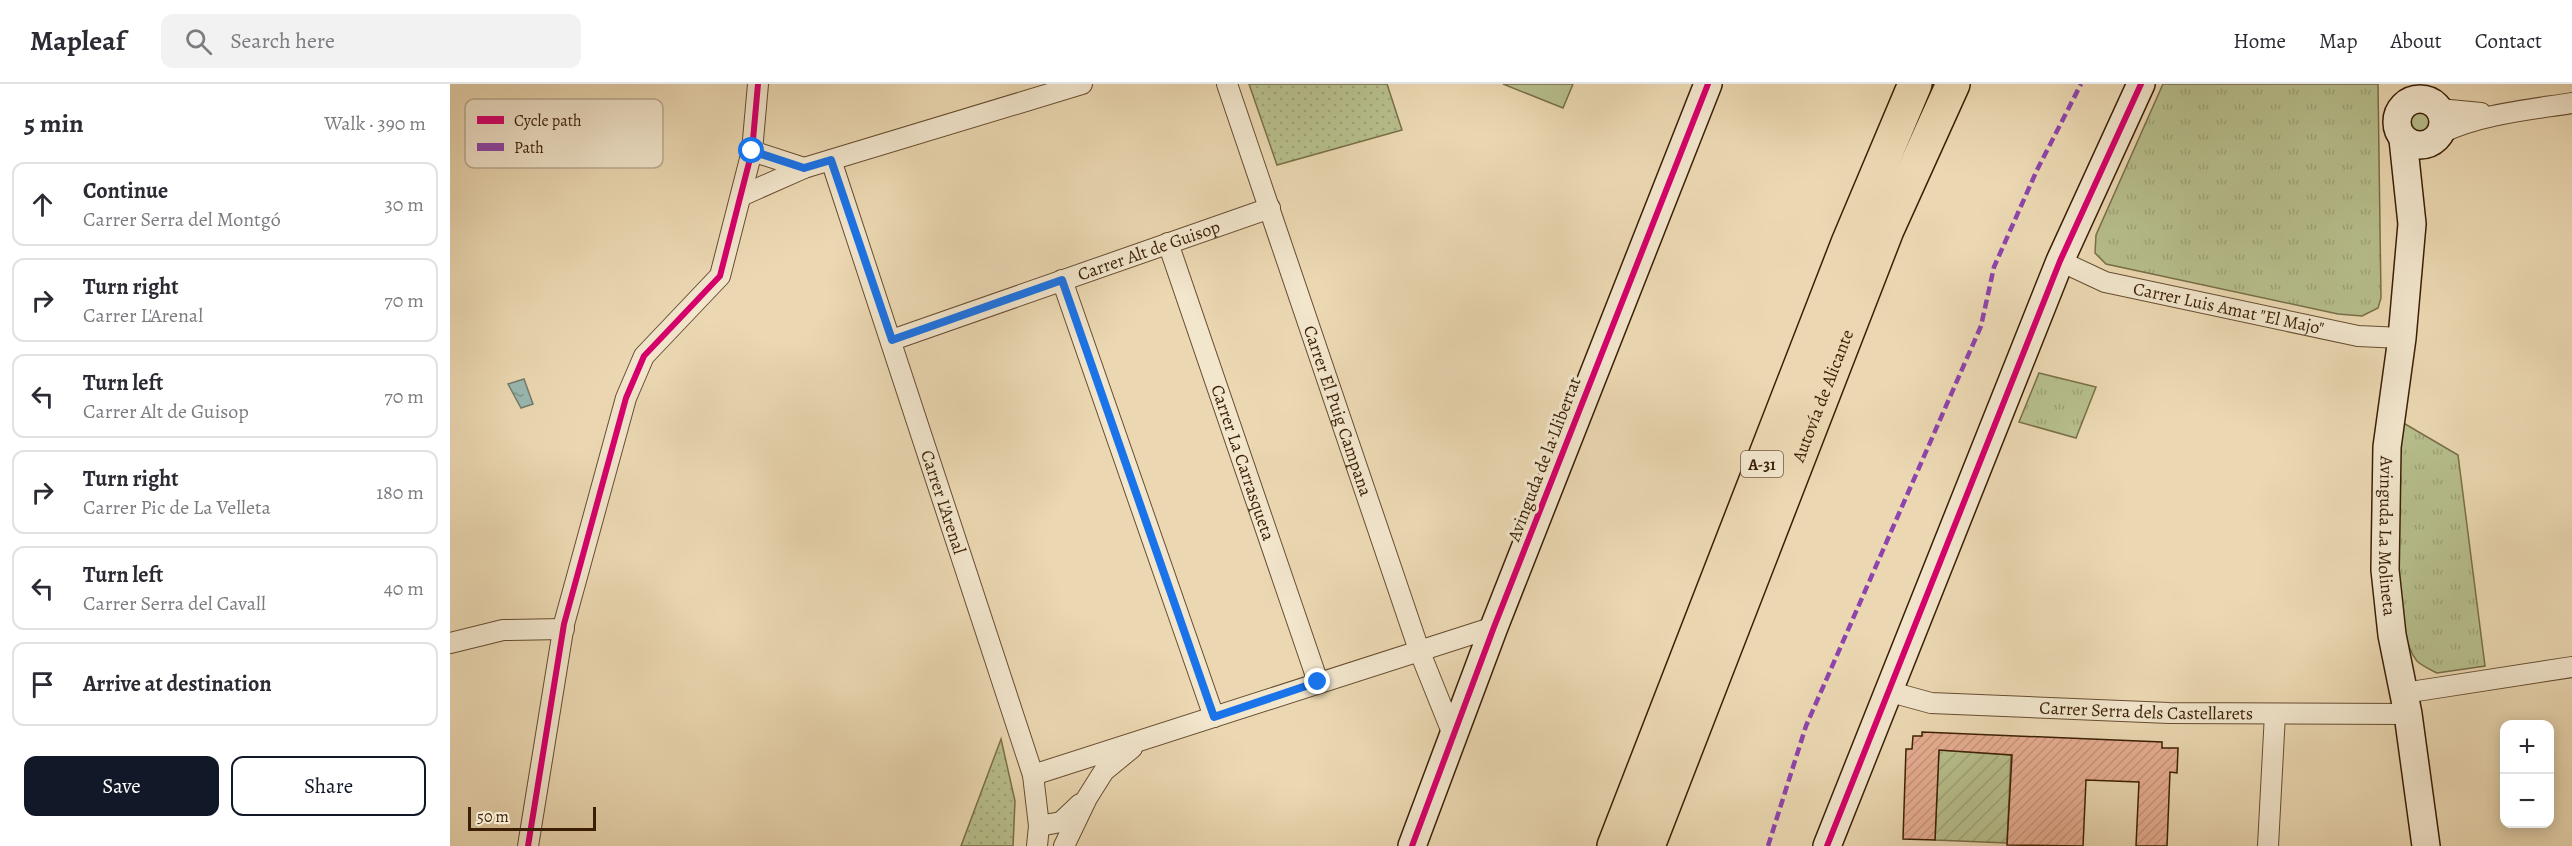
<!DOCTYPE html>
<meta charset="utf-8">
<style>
body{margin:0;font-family:Alegreya,serif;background:#f2f2f3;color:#2b2b33}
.controls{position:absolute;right:18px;bottom:18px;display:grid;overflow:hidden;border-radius:12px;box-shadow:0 3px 15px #0003}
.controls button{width:54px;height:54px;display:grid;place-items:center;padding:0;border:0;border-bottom:2px solid #e1e1e2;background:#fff;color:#2b2b33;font:30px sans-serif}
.scale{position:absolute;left:18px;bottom:15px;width:128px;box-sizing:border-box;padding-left:6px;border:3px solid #3b1f04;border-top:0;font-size:16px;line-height:21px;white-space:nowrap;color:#3b1f04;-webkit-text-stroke:4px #f2e6cd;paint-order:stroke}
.stop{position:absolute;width:18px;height:18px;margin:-14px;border:4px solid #1a73e8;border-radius:50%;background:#fff}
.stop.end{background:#1a73e8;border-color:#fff;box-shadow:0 2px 6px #0008}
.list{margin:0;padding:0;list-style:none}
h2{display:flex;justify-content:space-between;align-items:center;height:78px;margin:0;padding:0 24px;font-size:26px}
h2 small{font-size:20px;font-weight:400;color:#7c7c81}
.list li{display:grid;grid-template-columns:39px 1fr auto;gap:18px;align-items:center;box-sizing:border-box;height:84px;margin:0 12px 12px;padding:0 12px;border:2px solid #e1e1e2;border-radius:12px}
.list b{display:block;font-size:22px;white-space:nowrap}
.list p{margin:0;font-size:20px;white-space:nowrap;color:#7c7c81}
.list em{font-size:20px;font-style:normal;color:#7c7c81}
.actions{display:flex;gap:12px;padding:18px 24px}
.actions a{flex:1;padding:14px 0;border:2px solid #111827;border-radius:12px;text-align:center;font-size:21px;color:#111827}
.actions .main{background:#111827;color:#fff}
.icon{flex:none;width:33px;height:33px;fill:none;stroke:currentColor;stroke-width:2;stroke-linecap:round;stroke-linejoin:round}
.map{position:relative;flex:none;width:2122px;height:762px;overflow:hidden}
header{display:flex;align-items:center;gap:36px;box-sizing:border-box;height:84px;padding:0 30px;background:#fff;border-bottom:2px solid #e1e1e2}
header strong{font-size:28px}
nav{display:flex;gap:33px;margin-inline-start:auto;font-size:21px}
.search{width:420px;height:54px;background:#f2f2f3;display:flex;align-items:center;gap:15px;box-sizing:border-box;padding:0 21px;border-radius:12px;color:#7c7c81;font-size:22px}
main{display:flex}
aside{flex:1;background:#fff}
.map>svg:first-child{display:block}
.grass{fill:url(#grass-tufts);stroke:#796f48;stroke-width:1.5}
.park{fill:url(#park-dots);stroke:#796f48;stroke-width:1.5}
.garden{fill:url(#garden-furrows);stroke:#796f48;stroke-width:1.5}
.pitch{fill:#b7bf8d;stroke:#796f48;stroke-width:1.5}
.water{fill:url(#water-ripples);stroke:#737b6c;stroke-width:1.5}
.building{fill:url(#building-hatch);stroke:#3b1f04;stroke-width:1.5}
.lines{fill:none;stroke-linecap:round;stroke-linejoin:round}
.street-casing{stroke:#674d30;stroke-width:22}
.secondary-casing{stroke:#3b1f04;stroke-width:30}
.highway-casing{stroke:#3b1f04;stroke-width:36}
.street{stroke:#f2e6cd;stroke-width:20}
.secondary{stroke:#f2e6cd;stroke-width:27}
.highway{stroke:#ebd8b2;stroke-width:33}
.quiet{stroke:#8e44ad;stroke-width:4.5;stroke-dasharray:9 4.5;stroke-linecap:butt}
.cycleway-casing{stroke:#f2e6cd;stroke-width:10}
.cycleway{stroke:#d6006c;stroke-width:6}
.route{stroke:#1a73e8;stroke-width:8}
.labels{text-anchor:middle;stroke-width:6;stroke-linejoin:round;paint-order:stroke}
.shield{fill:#f2e6cd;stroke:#725b40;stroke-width:1.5}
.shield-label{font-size:16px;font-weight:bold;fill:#3b1f04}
.street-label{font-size:18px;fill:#3b1f04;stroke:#f2e6cd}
.key{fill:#f2e6cd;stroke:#bbaa91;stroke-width:1.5}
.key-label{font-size:16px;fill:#3b1f04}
</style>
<header>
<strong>Mapleaf</strong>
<div class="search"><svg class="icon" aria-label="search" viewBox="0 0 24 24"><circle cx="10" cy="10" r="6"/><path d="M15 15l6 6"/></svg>Search here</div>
<nav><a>Home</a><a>Map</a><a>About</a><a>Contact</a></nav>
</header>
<main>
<aside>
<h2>5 min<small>Walk · 390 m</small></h2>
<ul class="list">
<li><svg class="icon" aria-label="ahead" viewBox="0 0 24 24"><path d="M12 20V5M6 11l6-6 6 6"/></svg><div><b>Continue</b><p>Carrer Serra del Montgó</p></div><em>30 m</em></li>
<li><svg class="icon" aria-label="right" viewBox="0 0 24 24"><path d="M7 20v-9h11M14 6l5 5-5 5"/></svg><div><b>Turn right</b><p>Carrer L'Arenal</p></div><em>70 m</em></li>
<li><svg class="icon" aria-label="left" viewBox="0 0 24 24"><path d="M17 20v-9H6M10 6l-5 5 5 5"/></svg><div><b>Turn left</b><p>Carrer Alt de Guisop</p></div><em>70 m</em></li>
<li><svg class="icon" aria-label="right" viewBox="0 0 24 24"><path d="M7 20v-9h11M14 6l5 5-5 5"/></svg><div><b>Turn right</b><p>Carrer Pic de La Velleta</p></div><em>180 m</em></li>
<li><svg class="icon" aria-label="left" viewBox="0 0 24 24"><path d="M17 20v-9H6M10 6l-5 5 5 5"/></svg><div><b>Turn left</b><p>Carrer Serra del Cavall</p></div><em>40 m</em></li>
<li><svg class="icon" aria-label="arrive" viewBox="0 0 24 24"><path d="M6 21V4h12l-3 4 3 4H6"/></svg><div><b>Arrive at destination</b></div></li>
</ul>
<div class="actions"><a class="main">Save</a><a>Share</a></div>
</aside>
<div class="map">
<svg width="2122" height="762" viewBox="0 0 2122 762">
<defs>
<pattern id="grass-tufts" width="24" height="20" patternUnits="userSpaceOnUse" patternTransform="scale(1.5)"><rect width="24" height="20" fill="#b7bf8d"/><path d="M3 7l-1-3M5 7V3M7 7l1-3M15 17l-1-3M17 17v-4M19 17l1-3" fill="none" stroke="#9ea478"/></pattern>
<pattern id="park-dots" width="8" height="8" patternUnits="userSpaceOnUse" patternTransform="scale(1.5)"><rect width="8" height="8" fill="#b7bf8d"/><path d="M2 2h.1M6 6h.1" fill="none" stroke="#9ea478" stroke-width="1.8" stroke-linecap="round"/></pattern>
<pattern id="garden-furrows" width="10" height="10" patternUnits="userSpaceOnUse" patternTransform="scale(1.5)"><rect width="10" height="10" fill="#b7bf8d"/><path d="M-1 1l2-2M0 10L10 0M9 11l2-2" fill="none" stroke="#9ea478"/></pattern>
<pattern id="water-ripples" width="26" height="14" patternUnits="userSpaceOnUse" patternTransform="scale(1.5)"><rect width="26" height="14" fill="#99b9b1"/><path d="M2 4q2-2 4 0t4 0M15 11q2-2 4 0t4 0" fill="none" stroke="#7e968e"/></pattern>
<pattern id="building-hatch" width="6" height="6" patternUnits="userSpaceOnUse" patternTransform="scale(1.5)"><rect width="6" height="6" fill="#e8ae93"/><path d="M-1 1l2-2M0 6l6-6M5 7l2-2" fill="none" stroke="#c8957d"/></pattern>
</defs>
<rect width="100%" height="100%" fill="#ebd8b2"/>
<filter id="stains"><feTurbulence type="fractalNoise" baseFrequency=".00333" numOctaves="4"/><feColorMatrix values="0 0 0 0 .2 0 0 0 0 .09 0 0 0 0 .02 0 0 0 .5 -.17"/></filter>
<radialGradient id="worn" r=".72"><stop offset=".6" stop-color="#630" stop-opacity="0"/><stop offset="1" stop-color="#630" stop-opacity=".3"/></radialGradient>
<path class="grass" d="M1713 0H1928L1931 214 1928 224 1912 232 1888 230 1656 180 1645 169 1646 151Z
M1960 39a11 11 0 1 1 22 0a11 11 0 1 1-22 0Z
M1589 289 1646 303 1626 354 1569 338Z
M1950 337 2008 371 2035 582 1987 589C1981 586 1972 582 1967 577 1937 541 1949 387 1950 337Z"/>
<path class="park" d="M799 0H937L952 46 827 81Z
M551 655 565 717 563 762H511Z"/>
<path class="garden" d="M1489 666 1561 671 1557 759 1485 756Z"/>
<path class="pitch" d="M1053 0H1123L1113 24Z"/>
<path class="water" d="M74 295 83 320 71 324 58 300Z"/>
<path class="building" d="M1472 648 1712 658V664H1728L1727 689 1720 688 1717 762H1686L1689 698 1636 696 1633 762 1557 761 1562 671 1489 666 1485 756 1453 755 1456 665H1462L1463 652H1472Z"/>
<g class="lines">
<defs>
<g id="street">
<path id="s1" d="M777 0 969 566 1004 653"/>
<path d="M1989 25 2031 29"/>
<path d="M1991 49C2032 30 2078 26 2122 19"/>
<path d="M302 67 354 84"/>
<path id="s2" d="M381 76 583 691 589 742 587 762"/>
<path d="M291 112 354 84 632 0"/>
<path id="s3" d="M718 159 868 598"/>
<path id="s4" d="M1610 177 1655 198 1908 252 1952 254"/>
<path d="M612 196 764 633"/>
<path id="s5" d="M442 256 820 124"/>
<path d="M0 559 53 546 114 545"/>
<path id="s6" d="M1437 607 1481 619 1719 629 1958 630"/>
<path d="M1954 609 2122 583"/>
<path d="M583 691 1044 543"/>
<path d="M589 742 611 738 630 720"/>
<path d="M78 762 114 540 176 314 194 272 270 192 302 67 308 0"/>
<path d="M614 762 637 714 654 687 682 664"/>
<path d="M1818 762 1825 630"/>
</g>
<g id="secondary">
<circle cx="1970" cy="38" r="23"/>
<path id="s7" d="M1953 55 1962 140 1952 254 1937 363 1935 486 1942 551 1958 630 1976 762"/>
<path d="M962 762 1044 543 1258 0"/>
<path d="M1377 762 1610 177 1691 0"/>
</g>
<g id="highway">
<path d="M1164 762 1398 159 1465 0"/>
<path id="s8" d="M1198 762 1437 146 1503 0"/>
</g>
</defs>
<use href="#street" class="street-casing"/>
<use href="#secondary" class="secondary-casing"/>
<use href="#highway" class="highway-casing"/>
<use href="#street" class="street"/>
<use href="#secondary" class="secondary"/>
<use href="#highway" class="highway"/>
<path class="quiet" d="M1318 762 1356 642 1531 242 1544 183 1587 86 1631 0"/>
<defs>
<path id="cycleway" d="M78 762 114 540 176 314 194 272 270 192 302 67 308 0
M962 762 1044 543 1258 0
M1377 762 1610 177 1691 0"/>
</defs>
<use href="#cycleway" class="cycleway-casing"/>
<use href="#cycleway" class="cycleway"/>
</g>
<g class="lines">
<path class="route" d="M302 67 354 84 381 76 442 256 612 196 764 633 868 598"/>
</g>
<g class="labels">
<rect class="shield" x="1291" y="367" width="42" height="26" rx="4.5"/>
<g class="shield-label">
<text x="1312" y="386">A-31</text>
</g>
<g class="street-label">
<text dy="6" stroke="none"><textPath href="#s5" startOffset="272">Carrer Alt de Guisop</textPath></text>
<text dy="6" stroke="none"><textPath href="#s4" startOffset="176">Carrer Luis Amat "El Majo"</textPath></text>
<text dy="6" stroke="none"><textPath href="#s8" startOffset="483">Autovía de Alicante</textPath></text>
<text dy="6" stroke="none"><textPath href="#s1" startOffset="345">Carrer El Puig Campana</textPath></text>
<text transform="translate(1094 375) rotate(-69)" y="6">Avinguda de la Llibertat</text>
<text dy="6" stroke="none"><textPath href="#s3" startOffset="232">Carrer La Carrasqueta</textPath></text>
<text dy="6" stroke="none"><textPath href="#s2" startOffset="360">Carrer L'Arenal</textPath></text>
<text dy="6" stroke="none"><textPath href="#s7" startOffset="399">Avinguda La Molineta</textPath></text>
<text dy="6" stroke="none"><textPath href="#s6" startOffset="261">Carrer Serra dels Castellarets</textPath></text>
</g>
</g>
<rect x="15" y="15" width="198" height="69" rx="9" class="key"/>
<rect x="27" y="32" width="27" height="8" fill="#d6006c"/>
<rect x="27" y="59" width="27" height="8" fill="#8e44ad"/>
<g class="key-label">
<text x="64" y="42">Cycle path</text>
<text x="64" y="69">Path</text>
</g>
<rect width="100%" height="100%" filter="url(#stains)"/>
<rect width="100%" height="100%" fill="url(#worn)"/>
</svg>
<div class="controls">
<button>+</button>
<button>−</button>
</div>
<div class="scale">50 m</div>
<div class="stop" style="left:302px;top:67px"></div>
<div class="stop end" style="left:868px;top:598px"></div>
</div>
</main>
